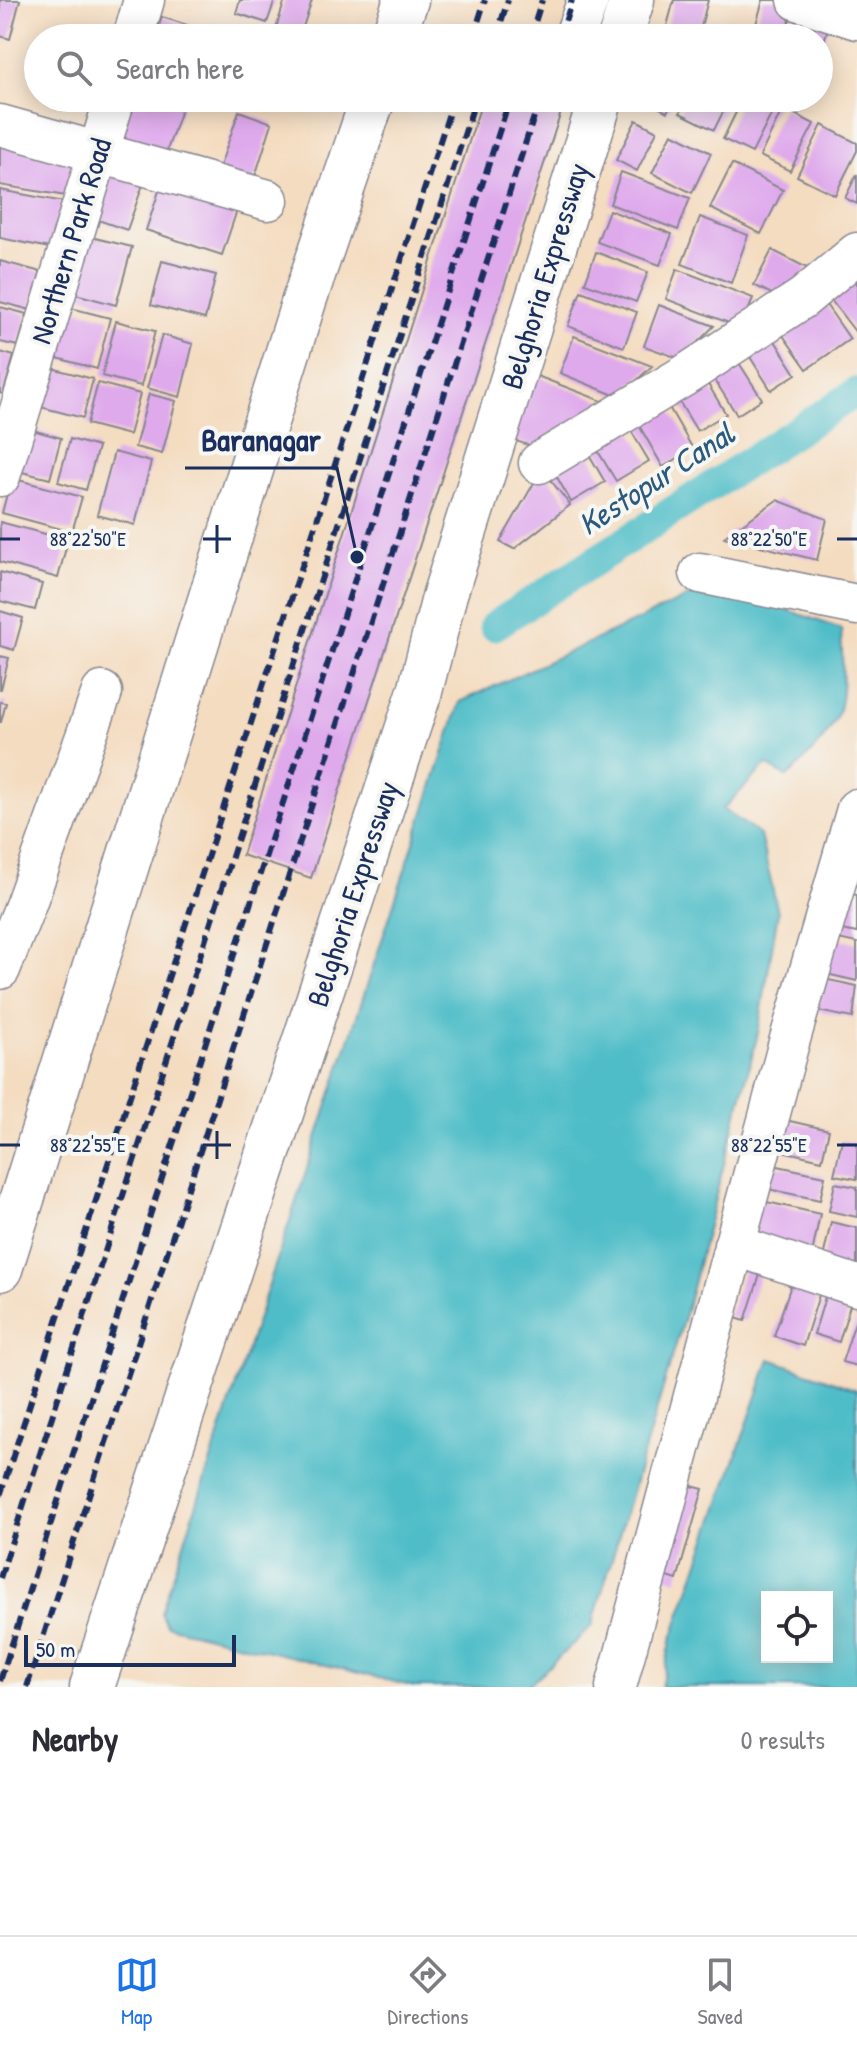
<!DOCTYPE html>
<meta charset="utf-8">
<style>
body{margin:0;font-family:"Patrick Hand",sans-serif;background:#f7f7f7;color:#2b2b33}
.controls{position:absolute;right:24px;bottom:24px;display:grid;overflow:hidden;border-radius:0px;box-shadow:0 4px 20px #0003}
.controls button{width:72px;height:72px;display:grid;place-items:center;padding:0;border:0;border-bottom:2px solid #e1e1e2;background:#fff;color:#2b2b33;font:40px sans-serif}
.scale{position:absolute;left:24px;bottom:20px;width:212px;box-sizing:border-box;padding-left:8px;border:4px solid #1b2f5e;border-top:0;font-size:22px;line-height:28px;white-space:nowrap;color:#1b2f5e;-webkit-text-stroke:6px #f6f6f2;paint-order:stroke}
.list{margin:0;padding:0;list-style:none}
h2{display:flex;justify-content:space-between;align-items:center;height:104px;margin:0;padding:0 32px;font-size:34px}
h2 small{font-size:26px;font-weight:400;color:#7c7c81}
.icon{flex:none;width:44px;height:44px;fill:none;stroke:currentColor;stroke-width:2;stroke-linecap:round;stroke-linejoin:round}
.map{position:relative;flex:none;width:857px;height:1687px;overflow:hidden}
.search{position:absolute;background:#fff;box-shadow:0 4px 20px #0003;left:24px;right:24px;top:24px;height:88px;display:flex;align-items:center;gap:20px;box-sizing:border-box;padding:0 28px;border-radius:44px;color:#7c7c81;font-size:30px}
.sheet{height:248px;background:#fff}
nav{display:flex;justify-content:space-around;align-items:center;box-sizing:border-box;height:112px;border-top:2px solid #e1e1e2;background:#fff;font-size:22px;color:#7c7c81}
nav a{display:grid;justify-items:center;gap:4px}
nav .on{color:#1a73e8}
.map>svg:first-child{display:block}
.water{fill:#4fbdc8;stroke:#357693;stroke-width:2;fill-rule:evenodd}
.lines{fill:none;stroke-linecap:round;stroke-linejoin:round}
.canal{stroke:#4fbdc8;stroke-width:30}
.building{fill:#dfaaec}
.minor-casing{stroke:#88868f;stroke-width:43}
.highway-casing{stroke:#88868f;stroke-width:47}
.minor{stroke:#fff;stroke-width:40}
.highway{stroke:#fff;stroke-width:44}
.rail{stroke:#1b2f5e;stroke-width:6;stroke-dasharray:12 6;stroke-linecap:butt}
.ticks{fill:none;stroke:#1b2f5e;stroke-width:3}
.labels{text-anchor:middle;stroke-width:8;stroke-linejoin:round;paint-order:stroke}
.street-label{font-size:30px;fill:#1b2f5e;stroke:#f6f6f2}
.water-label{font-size:32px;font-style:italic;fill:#2b5a7e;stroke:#f6f6f2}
.ticks-label{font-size:20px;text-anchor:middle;fill:#1b2f5e;stroke:#f6f6f2;stroke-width:8;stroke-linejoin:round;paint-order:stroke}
.leader{fill:none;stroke:#1b2f5e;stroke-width:3}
.callout-dot{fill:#1b2f5e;stroke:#f6f6f2;stroke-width:3}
.callout-label{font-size:32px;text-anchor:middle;font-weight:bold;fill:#1b2f5e;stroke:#f6f6f2;stroke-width:8;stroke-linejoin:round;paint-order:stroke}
</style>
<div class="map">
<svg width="857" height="1687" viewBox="0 0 857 1687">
<rect width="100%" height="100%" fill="#f6f6f2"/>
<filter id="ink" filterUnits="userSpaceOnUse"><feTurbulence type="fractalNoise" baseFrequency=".0125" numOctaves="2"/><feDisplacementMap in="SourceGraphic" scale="16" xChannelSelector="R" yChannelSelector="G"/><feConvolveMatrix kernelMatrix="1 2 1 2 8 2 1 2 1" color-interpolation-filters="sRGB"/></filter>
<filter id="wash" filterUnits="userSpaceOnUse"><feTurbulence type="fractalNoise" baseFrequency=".006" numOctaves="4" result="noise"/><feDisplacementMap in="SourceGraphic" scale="32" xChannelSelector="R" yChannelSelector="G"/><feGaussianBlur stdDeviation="1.8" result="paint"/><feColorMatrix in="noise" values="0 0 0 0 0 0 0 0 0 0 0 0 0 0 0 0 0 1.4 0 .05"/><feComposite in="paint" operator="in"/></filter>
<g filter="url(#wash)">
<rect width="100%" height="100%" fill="#f4dcc0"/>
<path class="water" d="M707 588 780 607 841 629C842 652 846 698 836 718 829 735 801 765 787 777L766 765 723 809 760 835 778 912 758 1033 686 1311 592 1626 527 1687H415L167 1626 161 1613 460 702Z
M770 1359 857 1390V1687H661L671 1641ZM767 1597H827V1657H767Z"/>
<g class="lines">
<path class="canal" d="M494 626 857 392"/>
</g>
<g id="blocks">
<path class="building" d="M0 0H20L10 39 0 36Z
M240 0H275L267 23 236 13Z
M285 0H312L300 36 276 28Z
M674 0H708L698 38 664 37Z
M763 0H777L794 5 784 38H752Z
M800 9 831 18 820 55 819 38H792Z
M162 17 199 29 196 38H155Z
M132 98H176L184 101 165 156 129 145 121 128Z
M251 98H270L268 104Z
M483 98H529L561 112 311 878 242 855Z
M642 98H675L667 112Z
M687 98H730L714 130 680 113Z
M743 98H771L778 101 752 153 723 139Z
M783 108 814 124 790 171 760 156Z
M239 111 272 123 253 183 218 172Z
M636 120 657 131 637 171 616 160Z
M822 125 857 143V151L835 195 797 176Z
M672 133 711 153 692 193 652 173Z
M0 141 79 154 72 197 0 185Z
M110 164 146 176 127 230 92 218Z
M732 164 783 190 761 234 710 208Z
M621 172 690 198 678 230 610 204Z
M857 174V204L845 198Z
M163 179 239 204 222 255 146 230Z
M0 190 64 202 55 249 0 238Z
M609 210 672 234 660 265 597 242Z
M700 217 748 235 731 283 682 264Z
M87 236 132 247 116 305 72 293Z
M772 250 807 268 789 303 754 285Z
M596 252 648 272 636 302 585 283Z
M0 261 41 272 31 310 0 302Z
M162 261 216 275 205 319 151 305Z
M677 269 753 298 742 328 666 299Z
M852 275 857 281V334L827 295Z
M581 291 637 312 624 347 568 326Z
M820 296 850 339 807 369 777 327Z
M59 305 110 318 97 369 46 355Z
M659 305 714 326 681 359 644 346Z
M0 307 27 314 18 346 0 342Z
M116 321 155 331 141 386 102 376Z
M770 333 796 374 771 390 745 349Z
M162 335 193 344 180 397 147 388Z
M574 336 652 366 619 397 560 373Z
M0 352 14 356 3 394 0 393Z
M734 355 762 399 737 415 709 371Z
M44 366 93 379 83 418 33 405Z
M537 376 610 404 545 451 513 440Z
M703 376 726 414 697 431 674 393Z
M98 383 140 394 129 435 87 424Z
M149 394 176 401 162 454 135 447Z
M663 397 693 449 663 467 633 415Z
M624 419 649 461 616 481 590 438Z
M25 428 61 438 50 479 14 470Z
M70 439 98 447 86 490 58 482Z
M583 444 605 482 571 502 549 463Z
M114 452 151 462 135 525 97 515Z
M542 469 570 505 514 549 500 542Z
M11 478 82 497 72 532 2 513Z
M777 500 827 519 817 560 724 537Z
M0 522 68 540 58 578 0 562Z
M0 572 42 584 35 610 0 601Z
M0 611 23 618 14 650 0 646Z
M0 656 9 658 1 689H0Z
M0 702 6 703 1 722H0Z
M844 892 857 895V933L836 929Z
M829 937 857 943V981L822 973Z
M824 979 857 986 853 1018 818 1011Z
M781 1119 829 1130 822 1160 774 1149Z
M842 1140 857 1143V1179L834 1175Z
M773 1165 825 1176 820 1200 768 1189Z
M835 1183 857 1187V1217L829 1211Z
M758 1200 820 1214 811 1259 749 1246Z
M831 1222 857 1228V1266L821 1267Z
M748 1257 764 1262 745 1321 729 1316Z
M796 1270 824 1279 803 1346 774 1336Z
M829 1284 854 1292 839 1342 814 1334Z
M857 1316V1366L842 1362Z
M680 1483 703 1489 677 1580 655 1573Z"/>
</g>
</g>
<g filter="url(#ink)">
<use href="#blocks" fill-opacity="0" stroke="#88868f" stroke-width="2"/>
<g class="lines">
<defs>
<path id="minor" d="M798 0 857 19
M133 38 144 0
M574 38 588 0
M0 125 268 200
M539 463 684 376 803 298 857 253
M0 476 115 98
M700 573 857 605
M0 969 25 906 102 692
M734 1245 857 1286
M616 1687 788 1046 857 809"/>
<path id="highway" d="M393 38 406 0
M620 38 632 0
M0 1269 304 301 373 98
M92 1687 420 691 445 594 601 98"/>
</defs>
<use href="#minor" class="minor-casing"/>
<use href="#highway" class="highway-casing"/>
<use href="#minor" class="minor"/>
<use href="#highway" class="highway"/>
<path class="rail" d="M473 38 485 0
M496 38 508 0
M530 38 542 0
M560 38 572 0
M0 1496 454 98
M0 1578 476 98
M0 1681 510 98
M27 1687 540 98"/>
</g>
</g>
<path class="ticks" d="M217 525V553M0 539H20M203 539H231M837 539H857M217 1131V1159M0 1145H20M203 1145H231M837 1145H857"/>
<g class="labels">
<g class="street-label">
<text transform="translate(71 241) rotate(-73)" y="10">Northern Park Road</text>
<text transform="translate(545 276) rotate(-73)" y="10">Belghoria Expressway</text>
<text transform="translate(353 894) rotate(-72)" y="10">Belghoria Expressway</text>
</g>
<g class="water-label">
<text transform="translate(656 479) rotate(-33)" y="11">Kestopur Canal</text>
</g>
</g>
<g class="ticks-label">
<text x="88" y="546">88°22'50"E</text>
<text x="769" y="546">88°22'50"E</text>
<text x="769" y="1152">88°22'55"E</text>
<text x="88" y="1152">88°22'55"E</text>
</g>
<path class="leader" d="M357 557L337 468H185"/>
<circle class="callout-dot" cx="357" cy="557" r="8"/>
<g class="callout-label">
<text x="261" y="451">Baranagar</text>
</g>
</svg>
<div class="controls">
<button><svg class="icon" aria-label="locate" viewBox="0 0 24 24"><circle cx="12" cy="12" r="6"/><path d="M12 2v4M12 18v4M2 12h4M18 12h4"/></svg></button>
</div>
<div class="scale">50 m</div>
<div class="search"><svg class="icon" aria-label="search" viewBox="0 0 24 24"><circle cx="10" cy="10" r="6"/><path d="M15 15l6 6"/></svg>Search here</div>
</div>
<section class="sheet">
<h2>Nearby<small>0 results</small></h2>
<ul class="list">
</ul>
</section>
<nav>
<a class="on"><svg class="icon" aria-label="map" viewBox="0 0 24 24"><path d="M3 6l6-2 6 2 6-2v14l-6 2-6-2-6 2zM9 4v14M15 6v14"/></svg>Map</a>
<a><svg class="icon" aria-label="directions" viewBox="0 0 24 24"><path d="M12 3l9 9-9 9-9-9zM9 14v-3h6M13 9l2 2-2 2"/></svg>Directions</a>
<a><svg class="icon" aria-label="saved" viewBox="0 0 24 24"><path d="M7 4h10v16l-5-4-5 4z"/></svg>Saved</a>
</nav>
